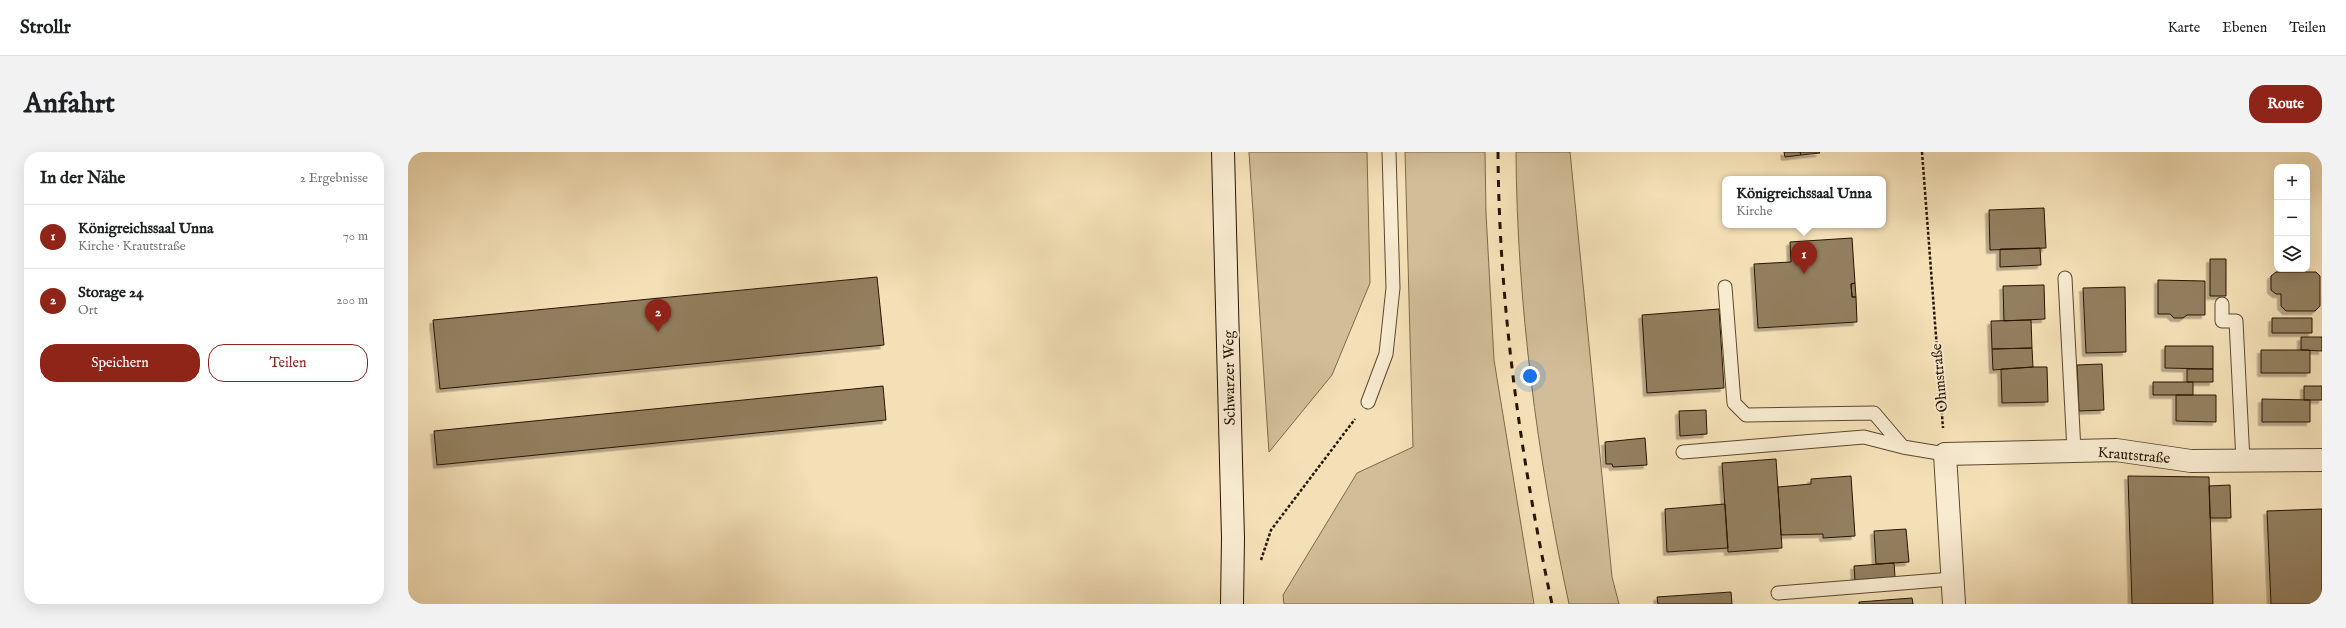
<!DOCTYPE html>
<html lang="de">
<meta charset="utf-8">
<style>
body{margin:0;font-family:"IM FELL English",serif;background:#f2f2f2;color:#202124}
.controls{position:absolute;right:12px;top:12px;display:grid;overflow:hidden;border-radius:8px;box-shadow:0 4px 16px #0002}
.controls button{width:36px;height:36px;display:grid;place-items:center;padding:0;border:0;border-bottom:1px solid #e0e0e0;background:#fff;color:#202124;font:20px sans-serif}
.you{position:absolute;left:1122px;top:224px;width:14px;height:14px;margin:-10px;border:3px solid #fff;border-radius:50%;background:#1a73e8;box-shadow:0 0 0 6px #1a73e833}
.badge{display:grid;place-items:center;width:26px;height:26px;border-radius:50%;background:#8f2418;color:#fff;font-size:13px;font-weight:700}
.pin{position:absolute;translate:-50% -33px;filter:drop-shadow(0 1px 2px #0008)}
.pin::after{content:'';position:absolute;top:21px;width:14px;height:12px;background:inherit;clip-path:polygon(0 0,100% 0,50% 100%)}
.popup{position:absolute;left:1314px;top:24px;width:164px;height:52px;box-sizing:border-box;display:grid;place-content:center;border-radius:8px;background:#fff;filter:drop-shadow(0 1px 3px #0005);font-size:13px;white-space:nowrap;color:#757577}
.popup b{font-size:15px;color:#202124}
.popup::after{content:'';position:absolute;left:50%;top:100%;margin-left:-8px;border:8px solid transparent;border-top-color:#fff}
.list{margin:0;padding:0;list-style:none}
h2{display:flex;justify-content:space-between;align-items:center;height:52px;margin:0;padding:0 16px;font-size:17px}
h2 small{font-size:13px;font-weight:400;color:#757577}
.list li{display:grid;grid-template-columns:26px 1fr auto;gap:12px;align-items:center;box-sizing:border-box;height:64px;padding:0 16px;border-top:1px solid #e0e0e0}
.list b{display:block;font-size:15px;white-space:nowrap}
.list p{margin:0;font-size:13px;white-space:nowrap;color:#757577}
.list em{font-size:13px;font-style:normal;color:#757577}
.actions{display:flex;gap:8px;padding:12px 16px}
.actions a{flex:1;padding:9px 0;border:1px solid #8f2418;border-radius:16px;text-align:center;font-size:14px;color:#8f2418}
.actions .main{background:#8f2418;color:#fff}
.icon{flex:none;width:22px;height:22px;fill:none;stroke:currentColor;stroke-width:2;stroke-linecap:round;stroke-linejoin:round}
.map{position:relative;flex:none;width:1914px;height:452px;overflow:hidden;border-radius:16px}
header{display:flex;align-items:center;gap:24px;box-sizing:border-box;height:56px;padding:0 20px;background:#fff;border-bottom:1px solid #e0e0e0}
header strong{font-size:19px}
nav{display:flex;gap:22px;margin-inline-start:auto;font-size:14px}
.intro{display:flex;align-items:center;justify-content:space-between;box-sizing:border-box;height:96px;padding:0 24px}
h1{margin:0;font-size:28px}
.button{padding:10px 18px;border-radius:16px;background:#8f2418;color:#fff;font-size:14px;font-weight:700}
main{display:flex;gap:24px;padding:0 24px}
aside{flex:1;background:#fff;border-radius:16px;box-shadow:0 4px 16px #0002}
.map>svg:first-child{display:block}
.green{fill:#d1bd98;stroke:#7c694c}
.building{fill:#927f5f;stroke:#281500;filter:url(#shadow)}
.lines{fill:none;stroke-linecap:round;stroke-linejoin:round}
.lane-casing{stroke:#5b482e;stroke-width:15}
.street-casing{stroke:#5b482e;stroke-width:24}
.secondary-casing{stroke:#281500;stroke-width:24}
.path{stroke:#281500;stroke-width:2.5;stroke-dasharray:3 2;stroke-linecap:butt}
.lane{stroke:#f8ebd0;stroke-width:13}
.street{stroke:#f8ebd0;stroke-width:22}
.secondary{stroke:#f8ebd0;stroke-width:22}
.rail{stroke:#281500;stroke-width:3;stroke-dasharray:7 7;stroke-linecap:butt}
.labels{text-anchor:middle;stroke-width:4;stroke-linejoin:round;paint-order:stroke}
.street-label{font-size:15px;fill:#281500;stroke:#f8ebd0}
</style>
<header>
<strong>Strollr</strong>
<nav><a>Karte</a><a>Ebenen</a><a>Teilen</a></nav>
</header>
<div class="intro"><h1>Anfahrt</h1><a class="button">Route</a></div>
<main>
<aside>
<h2>In der Nähe<small>2 Ergebnisse</small></h2>
<ul class="list">
<li><span class="badge">1</span><div><b>Königreichssaal Unna</b><p>Kirche · Krautstraße</p></div><em>70 m</em></li>
<li><span class="badge">2</span><div><b>Storage 24</b><p>Ort</p></div><em>200 m</em></li>
</ul>
<div class="actions"><a class="main">Speichern</a><a>Teilen</a></div>
</aside>
<div class="map">
<svg width="1914" height="452" viewBox="0 0 1914 452">
<defs>
<filter id="shadow"><feDropShadow dx="-3.5" dy="3.5" stdDeviation="0" flood-color="#0004"/></filter>
</defs>
<rect width="100%" height="100%" fill="#f4e0b7"/>
<filter id="stains"><feTurbulence type="fractalNoise" baseFrequency=".005" numOctaves="4"/><feColorMatrix values="0 0 0 0 .2 0 0 0 0 .09 0 0 0 0 .02 0 0 0 .5 -.17"/></filter>
<radialGradient id="worn" r=".72"><stop offset=".6" stop-color="#630" stop-opacity="0"/><stop offset="1" stop-color="#630" stop-opacity=".3"/></radialGradient>
<path class="green" d="M841 0H959L962 131 924 223 861 300Z
M997 0H1077L1078 61 1086 208 1126 452H876L875 443 949 321 1005 295Z
M1108 0H1162L1204 425 1211 452H1161C1129 304 1109 151 1108 0Z"/>
<path class="building" d="M1376 0H1392L1393 3 1377 5Z
M1392 0H1411L1412 1 1393 3Z
M1636 56 1638 96 1582 98 1581 58Z
M1444 86 1447 131 1443 132 1444 145H1448L1449 170 1350 176 1346 112 1383 110 1382 90Z
M1632 96 1633 113 1592 115V97Z
M1802 107H1818V144H1802Z
M1868 120H1908L1912 124V154L1907 159H1878L1873 154V142H1868L1863 138V124Z
M469 125 476 193 32 237 25 168Z
M1750 128 1797 129V163H1779L1775 166H1766L1762 162H1750Z
M1447 131 1448 145H1444L1443 132Z
M1636 133 1637 167 1596 169 1595 134Z
M1717 135 1718 200 1678 201 1675 136Z
M1311 157 1316 236 1239 241 1234 163Z
M1864 166H1904V181H1864Z
M1623 168 1624 196 1584 197 1583 169Z
M1893 185H1914V199L1893 198Z
M1757 194H1805V217L1757 216Z
M1624 196 1625 215 1585 218 1584 197Z
M1853 198H1902V221H1853Z
M1694 212 1696 258 1671 259 1669 213Z
M1625 215H1639L1640 250 1594 251 1593 217Z
M1779 217H1805V230H1779Z
M1745 230H1785V243H1745Z
M475 234 478 268 29 313 26 279Z
M1896 234H1914V248H1896Z
M1768 243H1808V270L1768 269Z
M1854 247 1902 248V270H1854Z
M1298 258 1299 282 1272 284 1271 259Z
M1237 286 1239 313 1205 315 1204 312H1198L1197 290Z
M1368 307 1374 396 1320 400 1314 311Z
M1443 324 1447 384 1415 386V382L1373 383 1370 335 1403 332V327Z
M1720 324 1801 325 1805 452H1724Z
M1822 333 1823 366H1802L1801 334Z
M1317 352 1320 396 1259 400 1257 357Z
M1914 357V452H1863L1859 359Z
M1498 377 1501 410 1468 412 1466 379Z
M1486 411 1487 425 1447 428 1446 414Z
M1323 440 1324 452H1250L1249 445Z
M1504 446 1505 452H1451V450Z"/>
<g class="lines">
<defs>
<path id="lane" d="M1657 126 1666 299
M1317 135 1326 251 1338 263 1466 261 1495 295
M1814 152V169H1828L1835 309
M960 250 978 202 985 136 981 0
M1275 300 1456 285 1495 295 1537 302
M1370 441 1544 427"/>
<path id="street" d="M1546 452 1537 302 1708 298 1783 309 1914 308"/>
<path id="secondary" d="M815 0 825 386 824 452"/>
</defs>
<use href="#lane" class="lane-casing"/>
<use href="#street" class="street-casing"/>
<use href="#secondary" class="secondary-casing"/>
<path class="path" d="M1514 0 1535 276
M853 408 863 378 947 267"/>
<use href="#lane" class="lane"/>
<use href="#street" class="street"/>
<use href="#secondary" class="secondary"/>
<path class="rail" d="M1090 0C1091 152 1112 303 1144 452"/>
</g>
<g class="labels">
<g class="street-label">
<text transform="translate(821 226) rotate(-91)" y="5">Schwarzer Weg</text>
<text transform="translate(1531 226) rotate(-95)" y="5">Ohmstraße</text>
<text transform="translate(1726 303) rotate(5)" y="5">Krautstraße</text>
</g>
</g>
<rect width="100%" height="100%" filter="url(#stains)"/>
<rect width="100%" height="100%" fill="url(#worn)"/>
</svg>
<div class="controls">
<button>+</button>
<button>−</button>
<button><svg class="icon" aria-label="layers" viewBox="0 0 24 24"><path d="M12 4l9 5-9 5-9-5zM3 14l9 5 9-5"/></svg></button>
</div>
<div class="you"></div>
<div class="pin badge" style="left:1396px;top:122px">1</div>
<div class="popup"><b>Königreichssaal Unna</b>Kirche</div>
<div class="pin badge" style="left:250px;top:180px">2</div>
</div>
</main>
